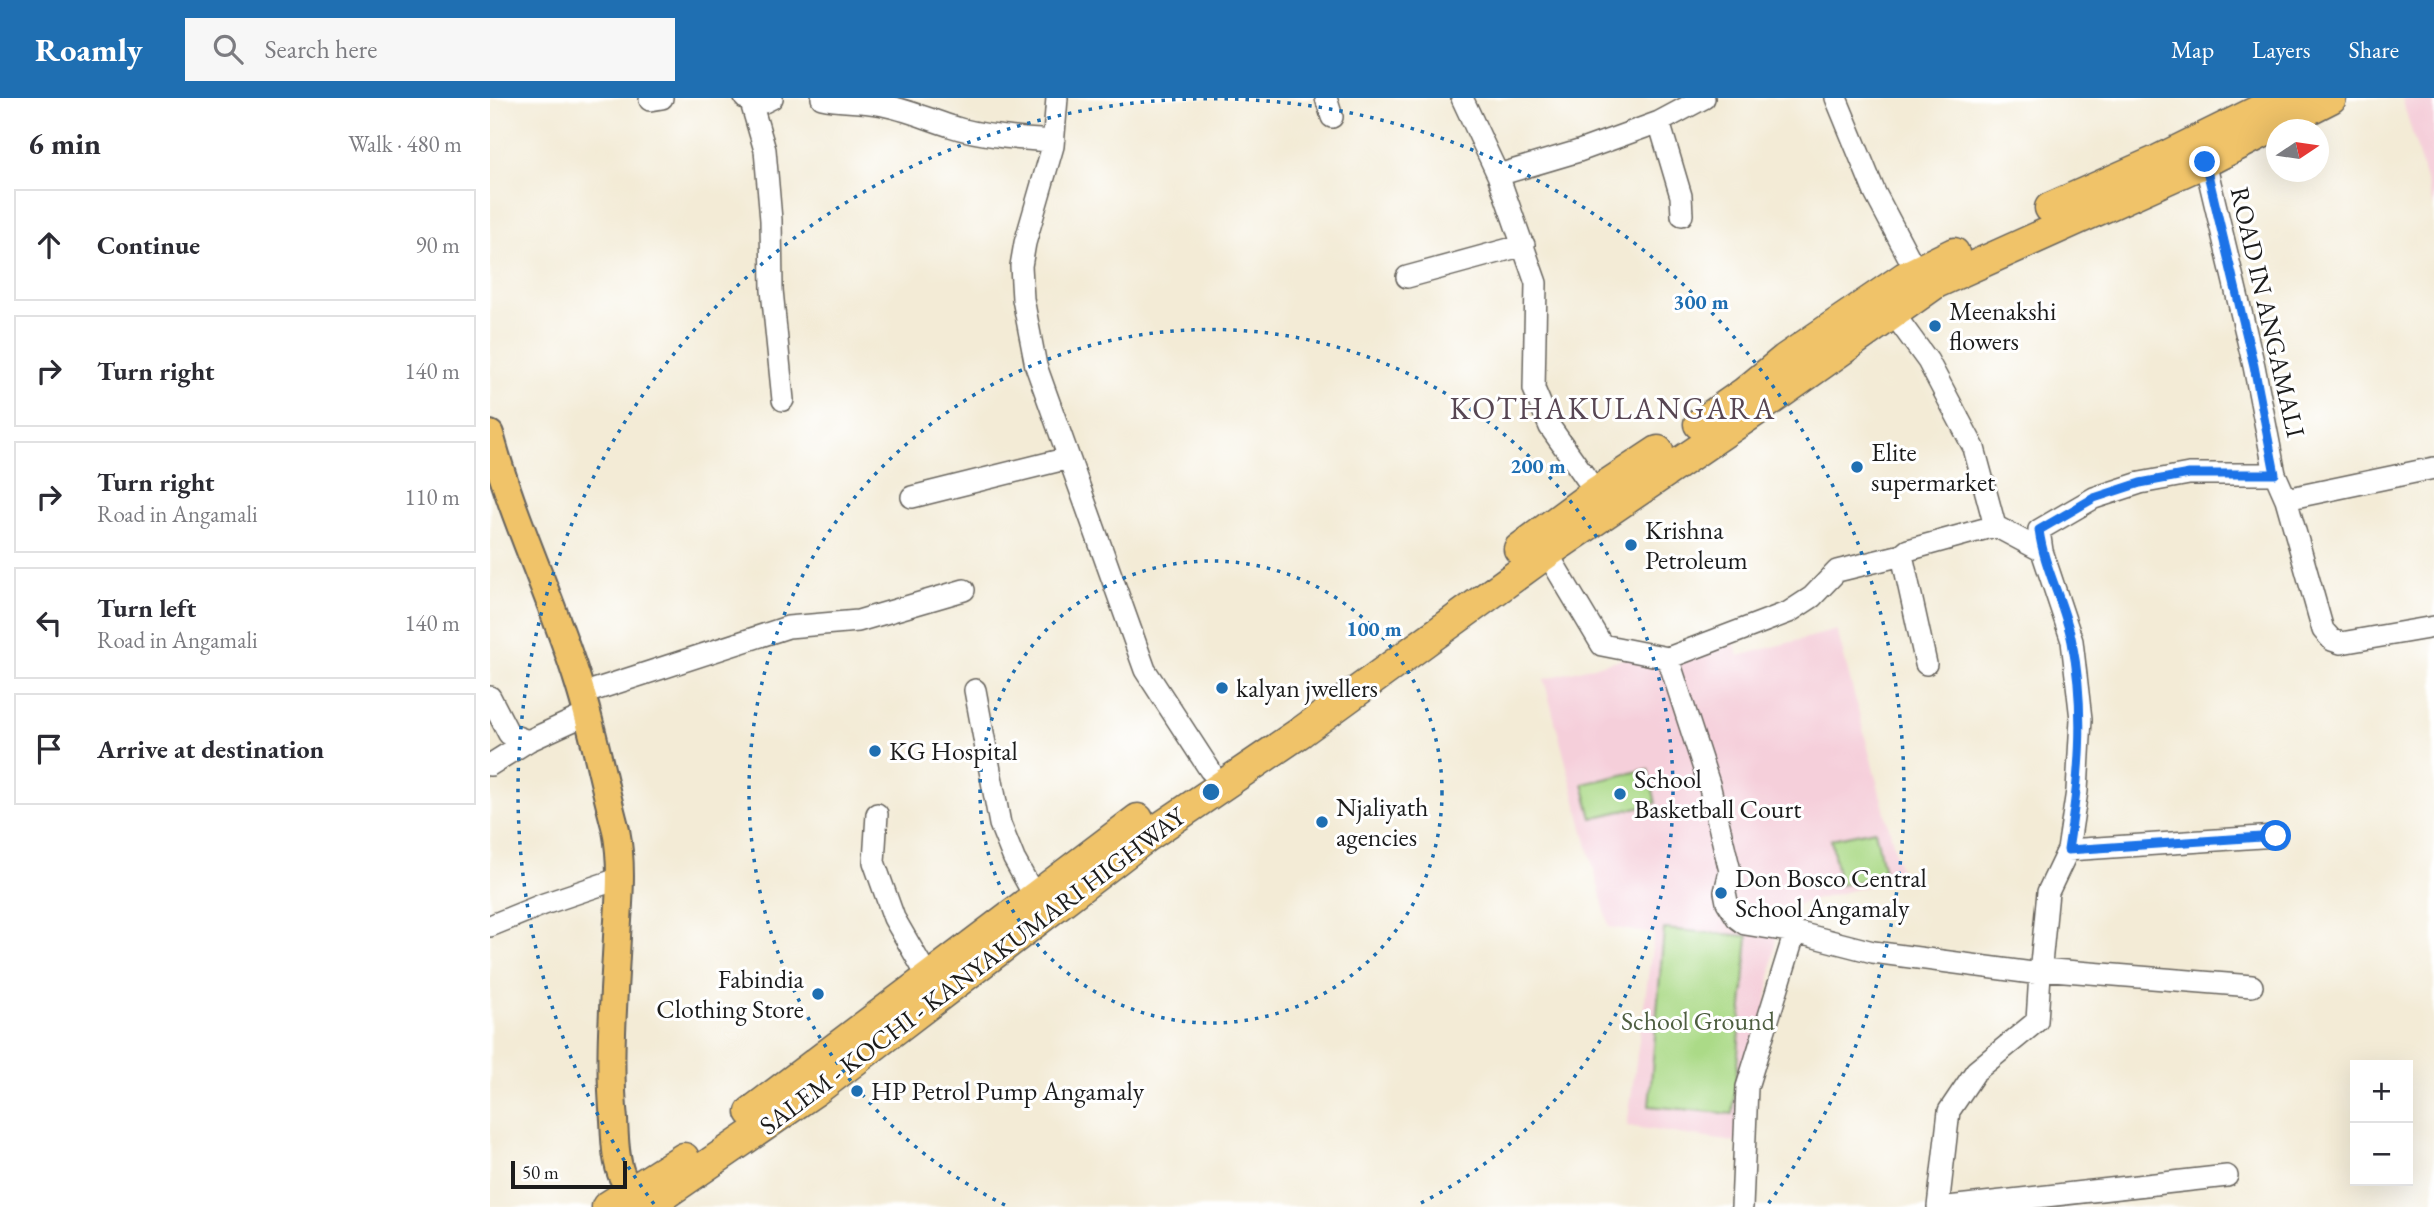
<!DOCTYPE html>
<meta charset="utf-8">
<style>
body{margin:0;font-family:"EB Garamond",serif;background:#f7f7f7;color:#2b2b33}
.controls{position:absolute;right:21px;bottom:21px;display:grid;overflow:hidden;border-radius:0px;box-shadow:0 7px 28px #0002}
.controls button{width:63px;height:63px;display:grid;place-items:center;padding:0;border:0;border-bottom:2px solid #e1e1e2;background:#fff;color:#2b2b33;font:35px sans-serif}
.compass{position:absolute;left:1776px;top:21px;width:63px;height:63px;border-radius:50%;background:#fff;box-shadow:0 7px 28px #0002;rotate:77deg}
.scale{position:absolute;left:21px;bottom:18px;width:116px;box-sizing:border-box;padding-left:7px;border:4px solid #1c1c1c;border-top:0;font-size:19px;line-height:24px;white-space:nowrap;color:#1c1c1c;-webkit-text-stroke:5px #fff;paint-order:stroke}
.stop{position:absolute;width:21px;height:21px;margin:-16px;border:5px solid #1a73e8;border-radius:50%;background:#fff}
.stop.end{background:#1a73e8;border-color:#fff;box-shadow:0 2px 7px #0008}
.list{margin:0;padding:0;list-style:none}
h2{display:flex;justify-content:space-between;align-items:center;height:91px;margin:0;padding:0 28px;font-size:30px}
h2 small{font-size:23px;font-weight:400;color:#7c7c81}
.list li{display:grid;grid-template-columns:46px 1fr auto;gap:21px;align-items:center;box-sizing:border-box;height:112px;margin:0 14px 14px;padding:0 14px;border:2px solid #e1e1e2;border-radius:0px}
.list b{display:block;font-size:26px;white-space:nowrap}
.list p{margin:0;font-size:23px;white-space:nowrap;color:#7c7c81}
.list em{font-size:23px;font-style:normal;color:#7c7c81}
.icon{flex:none;width:38px;height:38px;fill:none;stroke:currentColor;stroke-width:2;stroke-linecap:round;stroke-linejoin:round}
.map{position:relative;flex:none;width:1944px;height:1109px;overflow:hidden}
header{display:flex;align-items:center;gap:42px;box-sizing:border-box;height:98px;padding:0 35px;background:#1f6fb2;color:#fff}
header strong{font-size:33px}
nav{display:flex;gap:38px;margin-inline-start:auto;font-size:24px}
.search{width:490px;height:63px;background:#f7f7f7;display:flex;align-items:center;gap:18px;box-sizing:border-box;padding:0 24px;border-radius:0px;color:#7c7c81;font-size:26px}
main{display:flex}
aside{flex:1;background:#fff}
.map>svg:first-child{display:block}
.built{fill:#f5cfda}
.green{fill:#abda87;stroke:#647b52;stroke-width:2}
.lines{fill:none;stroke-linecap:round;stroke-linejoin:round}
.minor-casing{stroke:#67645d;stroke-width:24}
.major-casing{stroke:#67645d;stroke-width:30}
.highway-casing{stroke:#67645d;stroke-width:33}
.minor{stroke:#fff;stroke-width:21}
.major{stroke:#f0c369;stroke-width:26}
.highway{stroke:#f0c369;stroke-width:30}
.route{stroke:#1a73e8;stroke-width:9}
.ring{fill:none;stroke:#1f6fb2;stroke-width:3.5;stroke-dasharray:3.5 7}
.poi-dot{fill:#1f6fb2;stroke:#fff;stroke-width:2.5}
.labels{text-anchor:middle;stroke-width:6;stroke-linejoin:round;paint-order:stroke}
.poi-label{font-size:26px;fill:#1c1c1c;stroke:#fff;text-anchor:start}
.street-label{font-size:26px;fill:#1c1c1c;stroke:#fff}
.park-label{font-size:26px;fill:#4e5e41;stroke:#fff}
.quarter-label{font-size:30px;letter-spacing:2px;fill:#574653;stroke:#fff}
.centre{fill:#1f6fb2;stroke:#fff;stroke-width:3.5}
.ring-label{font-size:21px;text-anchor:middle;font-weight:bold;fill:#1f6fb2;stroke:#fff;stroke-width:6;stroke-linejoin:round;paint-order:stroke}
</style>
<header>
<strong>Roamly</strong>
<div class="search"><svg class="icon" aria-label="search" viewBox="0 0 24 24"><circle cx="10" cy="10" r="6"/><path d="M15 15l6 6"/></svg>Search here</div>
<nav><a>Map</a><a>Layers</a><a>Share</a></nav>
</header>
<main>
<aside>
<h2>6 min<small>Walk · 480 m</small></h2>
<ul class="list">
<li><svg class="icon" aria-label="ahead" viewBox="0 0 24 24"><path d="M12 20V5M6 11l6-6 6 6"/></svg><div><b>Continue</b></div><em>90 m</em></li>
<li><svg class="icon" aria-label="right" viewBox="0 0 24 24"><path d="M7 20v-9h11M14 6l5 5-5 5"/></svg><div><b>Turn right</b></div><em>140 m</em></li>
<li><svg class="icon" aria-label="right" viewBox="0 0 24 24"><path d="M7 20v-9h11M14 6l5 5-5 5"/></svg><div><b>Turn right</b><p>Road in Angamali</p></div><em>110 m</em></li>
<li><svg class="icon" aria-label="left" viewBox="0 0 24 24"><path d="M17 20v-9H6M10 6l-5 5 5 5"/></svg><div><b>Turn left</b><p>Road in Angamali</p></div><em>140 m</em></li>
<li><svg class="icon" aria-label="arrive" viewBox="0 0 24 24"><path d="M6 21V4h12l-3 4 3 4H6"/></svg><div><b>Arrive at destination</b></div></li>
</ul>
</aside>
<div class="map">
<svg width="1944" height="1109" viewBox="0 0 1944 1109">
<rect width="100%" height="100%" fill="#fff"/>
<filter id="ink" filterUnits="userSpaceOnUse"><feTurbulence type="fractalNoise" baseFrequency=".0143" numOctaves="2"/><feDisplacementMap in="SourceGraphic" scale="14" xChannelSelector="R" yChannelSelector="G"/><feConvolveMatrix kernelMatrix="1 2 1 2 8 2 1 2 1" color-interpolation-filters="sRGB"/></filter>
<filter id="wash" filterUnits="userSpaceOnUse"><feTurbulence type="fractalNoise" baseFrequency=".00686" numOctaves="4" result="noise"/><feDisplacementMap in="SourceGraphic" scale="28" xChannelSelector="R" yChannelSelector="G"/><feGaussianBlur stdDeviation="1.57" result="paint"/><feColorMatrix in="noise" values="0 0 0 0 0 0 0 0 0 0 0 0 0 0 0 0 0 1.4 0 .05"/><feComposite in="paint" operator="in"/></filter>
<g filter="url(#wash)">
<rect width="100%" height="100%" fill="#f3ebd6"/>
<path class="built" d="M1912 0H1944V110Z
M1347 532 1412 779 1290 811 1257 1046 1137 1028 1164 836 1119 829 1054 581 1241 533 1248 558Z"/>
<path class="green" d="M1158 671 1166 705 1102 720 1093 686Z
M1385 732 1395 778 1350 787 1341 741Z
M1174 831 1258 838 1243 1016 1159 1008Z"/>
</g>
<g filter="url(#ink)">
<g class="lines">
<defs>
<path id="minor" d="M255 0 274 4 282 0
M332 0C350 4 368 3 387 6 413 10 435 20 460 28 489 38 532 41 563 43
M567 0 563 48 535 145 531 168 533 201 546 268 655 572 720 672
M836 0 842 19
M972 0 1008 77 1046 185 1044 291 1060 329 1106 394
M1346 0 1385 95 1426 173
M260 1 275 52 281 122 282 192 293 302
M160 2 172 0
M1169 24 1191 98 1192 117
M1715 64 1764 268 1785 376 1796 401 1833 532 1842 542 1851 545 1944 529
M1008 77 1089 53 1169 24 1214 0
M917 179 1034 147
M1403 215 1438 263 1484 350 1505 428 1552 453 1582 543 1591 621 1587 693 1578 752 1558 794 1550 876 1547 923 1486 973 1459 1013 1448 1109
M422 399 579 360
M1796 401 1944 370
M1552 453 1549 432 1604 400 1650 385 1699 376H1785
M1057 455 1112 547 1178 560 1219 686 1240 773 1235 794 1237 804 1247 820 1255 826 1305 834 1383 854 1550 876
M1412 457 1436 566
M1178 560 1299 514 1322 499 1347 473 1412 457 1418 452 1505 428
M485 592 510 726 524 761 545 799
M92 596 298 529 368 523 474 492
M0 599 19 636 38 643
M0 667 38 643 97 616
M387 716 384 764 404 820 438 879
M1578 752 1786 738
M0 828 54 806 131 780
M1550 871 1762 888
M1252 1109 1257 989 1305 834
M1458 1109 1737 1078"/>
<path id="major" d="M0 336C23 422 63 502 89 587 104 635 113 684 126 732 133 768 129 803 127 839 124 900 118 961 124 1022 125 1039 125 1064 133 1080 139 1092 148 1098 160 1105"/>
<path id="highway" d="M1560 110 1664 64 1794 0
M1209 326 1255 294 1295 261 1415 179 1464 155
M1029 451 1106 394 1168 353
M261 1014 648 721
M117 1109 194 1060
M156 1109 325 993 658 738 811 634 1057 455 1267 312 1446 185 1715 64 1841 0"/>
</defs>
<use href="#minor" class="minor-casing"/>
<use href="#major" class="major-casing"/>
<use href="#highway" class="highway-casing"/>
<use href="#minor" class="minor"/>
<use href="#major" class="major"/>
<use href="#highway" class="highway"/>
</g>
</g>
<g class="lines" filter="url(#ink)">
<path class="route" d="M1715 64 1764 268 1785 376H1699L1650 385 1604 400 1549 432C1554 471 1575 506 1582 544 1596 614 1589 683 1578 752L1786 738"/>
</g>
<g class="ring">
<circle cx="721" cy="694" r="231"/>
<path d="M515 1107A462 462 0 1 1 927 1107"/>
<path d="M164 1106A693 693 0 1 1 1278 1106"/>
</g>
<g class="poi-dot">
<circle cx="1445" cy="228" r="7"/>
<circle cx="1367" cy="369" r="7"/>
<circle cx="1141" cy="447" r="7"/>
<circle cx="732" cy="590" r="7"/>
<circle cx="385" cy="653" r="7"/>
<circle cx="1130" cy="696" r="7"/>
<circle cx="832" cy="724" r="7"/>
<circle cx="1231" cy="795" r="7"/>
<circle cx="328" cy="896" r="7"/>
<circle cx="367" cy="993" r="7"/>
</g>
<g class="labels">
<g class="poi-label">
<text x="1459" y="222">Meenakshi<tspan x="1459" dy="30">flowers</tspan></text>
<text x="1381" y="363">Elite<tspan x="1381" dy="30">supermarket</tspan></text>
<text x="1155" y="441">Krishna<tspan x="1155" dy="30">Petroleum</tspan></text>
<text x="746" y="599">kalyan jwellers</text>
<text x="399" y="662">KG Hospital</text>
<text x="1144" y="690">School<tspan x="1144" dy="30">Basketball Court</tspan></text>
<text x="846" y="718">Njaliyath<tspan x="846" dy="30">agencies</tspan></text>
<text x="1245" y="789">Don Bosco Central<tspan x="1245" dy="30">School Angamaly</tspan></text>
<text x="314" y="890" text-anchor="end">Fabindia<tspan x="314" dy="30">Clothing Store</tspan></text>
<text x="381" y="1002">HP Petrol Pump Angamaly</text>
</g>
<g class="street-label">
<text transform="translate(1778 214) rotate(77)" y="9">ROAD IN ANGAMALI</text>
<text transform="translate(482 873) rotate(-37)" y="9">SALEM - KOCHI - KANYAKUMARI HIGHWAY</text>
</g>
<g class="park-label">
<text x="1208" y="932">School Ground</text>
</g>
<g class="quarter-label">
<text x="1123" y="321">KOTHAKULANGARA</text>
</g>
</g>
<circle cx="721" cy="694" r="10" class="centre"/>
<g class="ring-label">
<text x="1211" y="211">300 m</text>
<text x="1048" y="375">200 m</text>
<text x="884" y="538">100 m</text>
</g>
</svg>
<div class="controls">
<button>+</button>
<button>−</button>
</div>
<svg class="compass" viewBox="-18 -18 36 36"><path d="M0-13l5 13h-10z" fill="#e53935"/><path d="M0 13l5-13h-10z" fill="#7c7c81"/></svg>
<div class="scale">50 m</div>
<div class="stop" style="left:1786px;top:738px"></div>
<div class="stop end" style="left:1715px;top:64px"></div>
</div>
</main>
